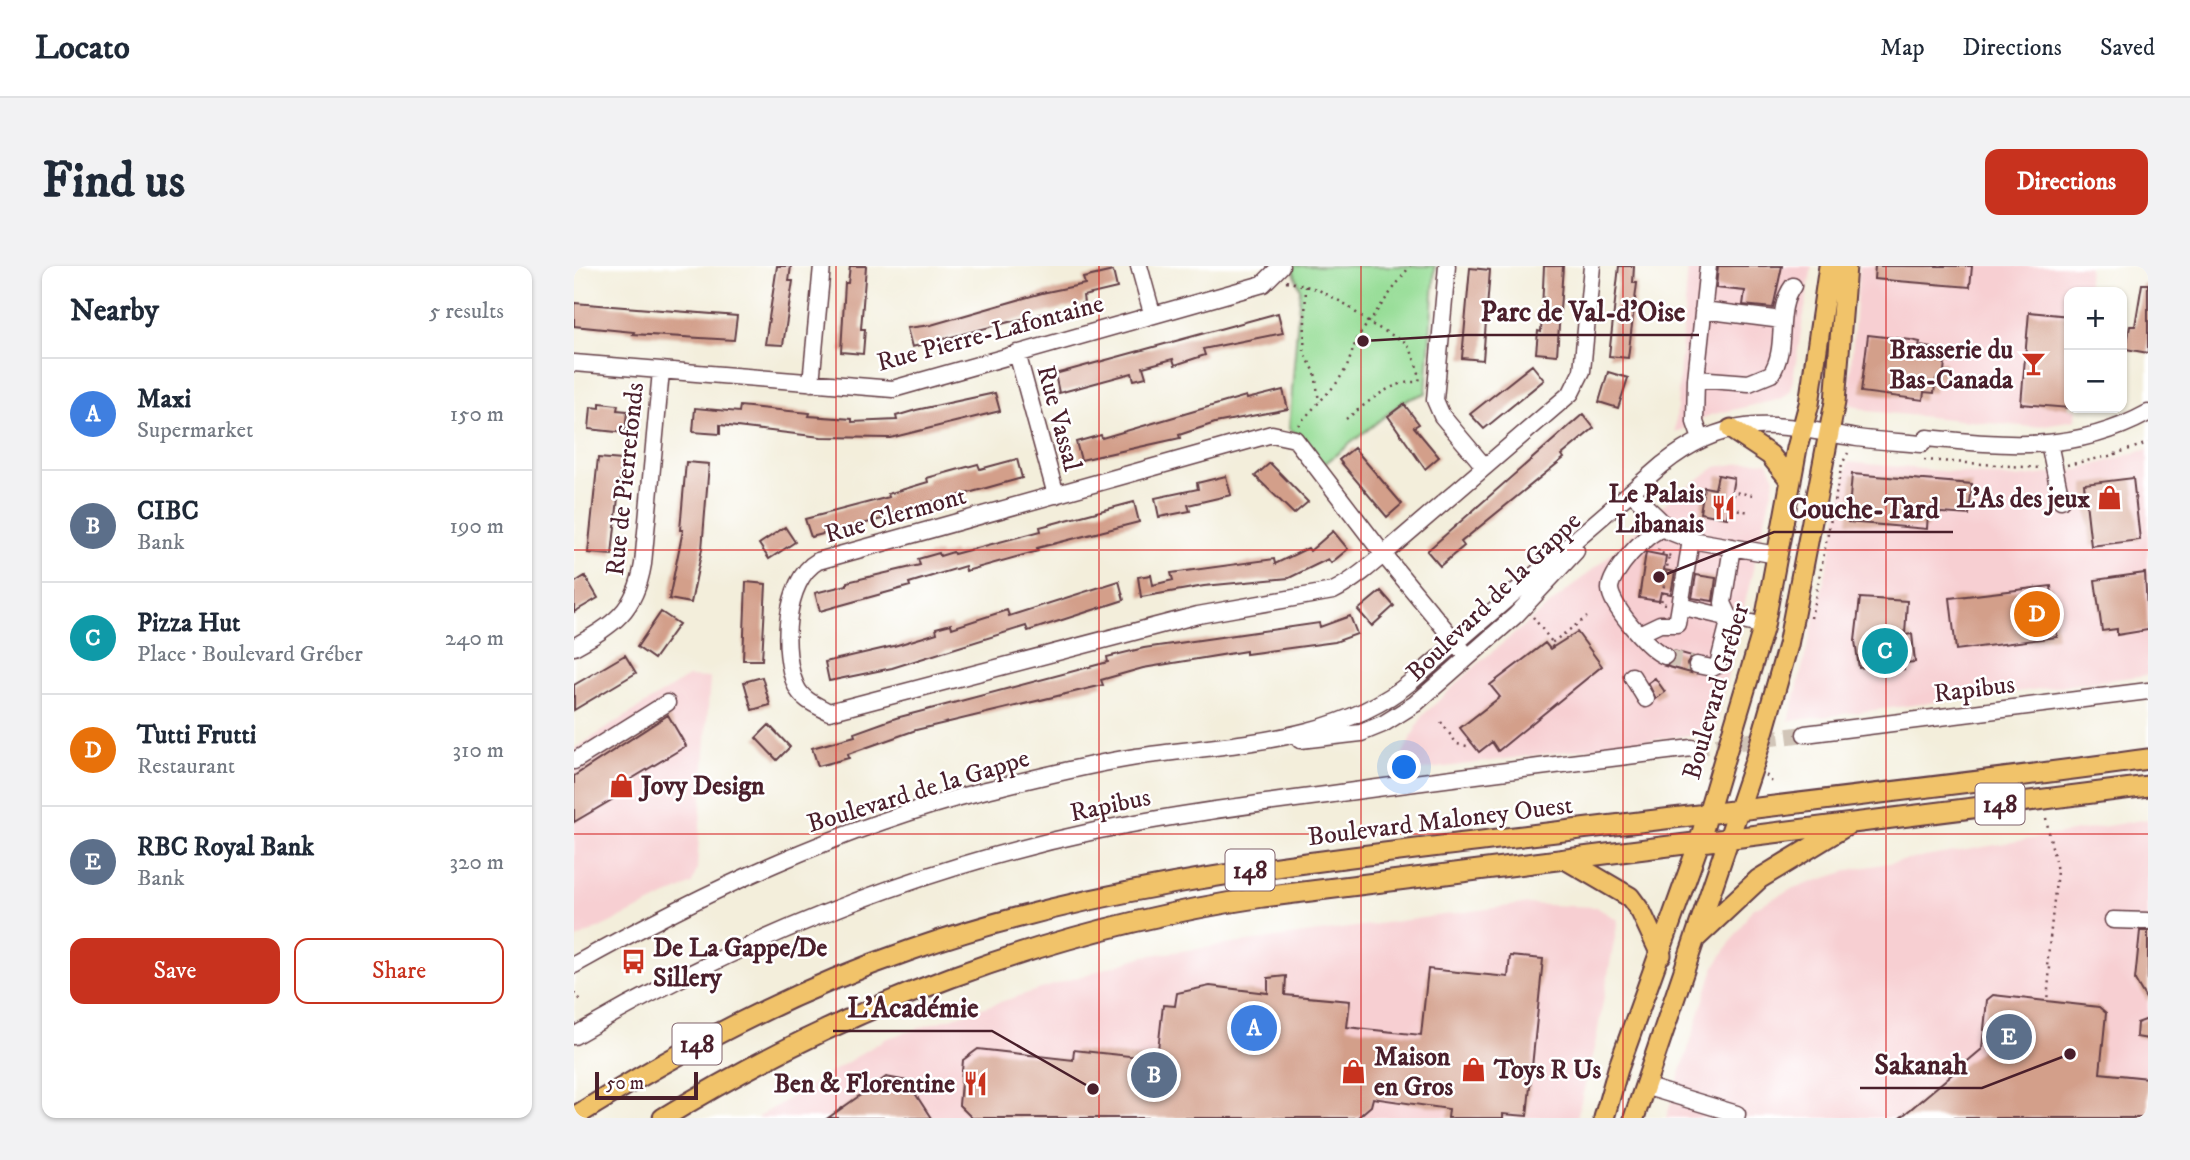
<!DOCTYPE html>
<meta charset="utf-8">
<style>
body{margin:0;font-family:"IM FELL DW Pica",serif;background:#f2f2f3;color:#1f2937}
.controls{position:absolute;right:21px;top:21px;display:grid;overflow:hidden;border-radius:14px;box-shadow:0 2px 5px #0004}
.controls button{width:63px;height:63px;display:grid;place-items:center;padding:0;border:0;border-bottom:2px solid #e0e1e3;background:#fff;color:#1f2937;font:35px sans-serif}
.scale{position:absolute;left:21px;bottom:18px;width:103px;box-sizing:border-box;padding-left:7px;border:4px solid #4a1f2b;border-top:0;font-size:19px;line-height:24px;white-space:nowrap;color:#4a1f2b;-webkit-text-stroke:5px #fff;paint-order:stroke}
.you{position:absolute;left:831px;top:502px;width:24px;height:24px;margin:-18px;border:5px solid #fff;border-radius:50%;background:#1a73e8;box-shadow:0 0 0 10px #1a73e833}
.badge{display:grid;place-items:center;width:46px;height:46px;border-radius:50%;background:#c8321e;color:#fff;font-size:23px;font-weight:700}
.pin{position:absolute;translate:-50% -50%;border:4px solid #fff;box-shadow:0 2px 7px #0006}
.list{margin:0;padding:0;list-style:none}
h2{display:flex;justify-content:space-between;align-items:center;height:91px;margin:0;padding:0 28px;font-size:30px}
h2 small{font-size:23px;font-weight:400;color:#747a83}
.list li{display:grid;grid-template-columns:46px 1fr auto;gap:21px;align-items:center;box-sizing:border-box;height:112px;padding:0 28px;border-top:2px solid #e0e1e3}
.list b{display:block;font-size:26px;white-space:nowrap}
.list p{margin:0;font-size:23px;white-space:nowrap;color:#747a83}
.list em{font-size:23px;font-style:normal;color:#747a83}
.actions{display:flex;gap:14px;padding:21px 28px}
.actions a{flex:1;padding:16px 0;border:2px solid #c8321e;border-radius:14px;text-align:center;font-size:24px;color:#c8321e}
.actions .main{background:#c8321e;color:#fff}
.map{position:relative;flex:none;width:1574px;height:852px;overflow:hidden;border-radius:14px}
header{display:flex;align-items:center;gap:42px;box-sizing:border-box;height:98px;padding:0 35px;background:#fff;border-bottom:2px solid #e0e1e3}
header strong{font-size:33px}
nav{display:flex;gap:38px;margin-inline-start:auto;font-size:24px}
.intro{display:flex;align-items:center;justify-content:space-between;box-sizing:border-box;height:168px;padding:0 42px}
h1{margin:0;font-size:49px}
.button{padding:18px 32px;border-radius:14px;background:#c8321e;color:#fff;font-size:24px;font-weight:700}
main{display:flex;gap:42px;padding:0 42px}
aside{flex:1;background:#fff;border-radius:14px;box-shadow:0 2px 5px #0004}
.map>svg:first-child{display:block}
.built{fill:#f7cfd2}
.green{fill:#96dd96;stroke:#707e60;stroke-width:2}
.building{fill:#d39f8a}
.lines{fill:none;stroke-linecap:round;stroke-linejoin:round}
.minor-tunnel{stroke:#d1c5b8;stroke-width:16;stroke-dasharray:16 8;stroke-linecap:butt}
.minor-casing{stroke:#633e45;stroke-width:19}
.major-casing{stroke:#633e45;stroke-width:23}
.path{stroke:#633e45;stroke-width:2.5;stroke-dasharray:2 5;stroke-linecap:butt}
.minor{stroke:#fff;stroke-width:16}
.major{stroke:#f1c36a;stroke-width:19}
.grid{fill:none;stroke:#d62828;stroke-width:2;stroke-opacity:0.55}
.labels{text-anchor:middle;stroke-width:5;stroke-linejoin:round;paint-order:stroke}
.shield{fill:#fff;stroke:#80626b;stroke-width:2}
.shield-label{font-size:24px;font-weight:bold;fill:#4a1f2b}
.street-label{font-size:26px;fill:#4a1f2b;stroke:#fff}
.poi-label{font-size:26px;font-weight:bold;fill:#4a1f2b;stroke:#fff;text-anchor:end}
.leader{fill:none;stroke:#4a1f2b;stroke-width:2.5}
.callout-dot{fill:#4a1f2b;stroke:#fff;stroke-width:2.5}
.callout-label{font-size:28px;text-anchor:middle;font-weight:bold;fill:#4a1f2b;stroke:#fff;stroke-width:5;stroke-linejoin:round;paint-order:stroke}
</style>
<header>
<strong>Locato</strong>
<nav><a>Map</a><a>Directions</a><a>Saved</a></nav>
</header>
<div class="intro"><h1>Find us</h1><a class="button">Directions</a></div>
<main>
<aside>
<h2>Nearby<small>5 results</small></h2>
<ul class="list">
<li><span class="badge" style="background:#3f7fe0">A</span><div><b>Maxi</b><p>Supermarket</p></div><em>150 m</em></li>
<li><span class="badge" style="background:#5c6f8a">B</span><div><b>CIBC</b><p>Bank</p></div><em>190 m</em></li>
<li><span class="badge" style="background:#0f9aa8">C</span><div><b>Pizza Hut</b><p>Place · Boulevard Gréber</p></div><em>240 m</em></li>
<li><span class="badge" style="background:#e8710a">D</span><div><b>Tutti Frutti</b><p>Restaurant</p></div><em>310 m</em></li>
<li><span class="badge" style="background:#5c6f8a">E</span><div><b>RBC Royal Bank</b><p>Bank</p></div><em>320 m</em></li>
</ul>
<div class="actions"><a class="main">Save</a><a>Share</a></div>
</aside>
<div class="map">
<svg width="1574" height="852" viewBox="0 0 1574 852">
<rect width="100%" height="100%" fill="#fff"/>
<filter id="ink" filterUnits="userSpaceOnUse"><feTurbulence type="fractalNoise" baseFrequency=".0143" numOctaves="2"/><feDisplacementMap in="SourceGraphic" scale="14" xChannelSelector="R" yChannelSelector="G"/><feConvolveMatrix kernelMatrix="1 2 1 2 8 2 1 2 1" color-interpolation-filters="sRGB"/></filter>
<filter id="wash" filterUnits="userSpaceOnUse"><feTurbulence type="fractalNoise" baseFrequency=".00686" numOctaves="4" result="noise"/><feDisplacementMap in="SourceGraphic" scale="28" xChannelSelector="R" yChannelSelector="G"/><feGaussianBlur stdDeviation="1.57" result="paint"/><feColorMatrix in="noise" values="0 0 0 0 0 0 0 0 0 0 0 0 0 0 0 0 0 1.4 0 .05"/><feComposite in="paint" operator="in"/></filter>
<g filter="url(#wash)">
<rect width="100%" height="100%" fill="#f3eedb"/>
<path class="built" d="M1114 0H1238L1217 125 1207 133 1136 149 1101 167Z
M1285 0H1515L1513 26H1495V142H1502L1501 154 1458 161 1293 145 1274 137Z
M1574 183V409L1215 455 1254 298 1274 196 1441 212 1504 204Z
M1180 195 1194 196 1201 212 1140 466 818 508 849 449 907 395 1029 295 1095 234 1142 201Z
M114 411 136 412 123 603 118 618 0 674V483Z
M1574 553V852H1092L1140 702 1178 643 1220 622 1280 603Z
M950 638 1022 641 1044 654 1022 774 1003 852H183L311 773 570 690Z"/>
<path class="green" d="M718 0H861L852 127 830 135 749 199 722 167 715 163 726 23Z"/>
<g id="blocks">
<path class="building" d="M203 0H217L215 15H219L209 79 191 78Z
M276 0H292L287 63H291L289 88 267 86 271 17H274Z
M970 0H989L983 89 962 87 964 65 967 66Z
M1045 0H1060L1059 17H1063L1054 92 1035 90Z
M1144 0H1208L1199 42 1169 39 1171 25 1142 22Z
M1301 0H1398L1396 21 1300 13Z
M896 2 916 4 909 94 888 92Z
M539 5 543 22 509 30 510 37 338 81 333 62 357 59 468 27 511 18 509 12Z
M1568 18H1574V87L1552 83 1556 60H1561Z
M0 37 163 50 160 74 59 68 60 66 0 60Z
M1455 46 1495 50V142L1447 138Z
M704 47 709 67 629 83 631 89 601 99 599 93 569 101 572 111 560 114 558 107 485 127 481 108Z
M1294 69 1337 74 1346 76 1345 80 1366 83 1364 95 1371 96 1369 114 1362 113 1360 127 1350 126 1349 134 1287 126Z
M958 99 970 114 910 163 896 148Z
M1034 106 1054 112 1044 142 1025 136Z
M709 124 714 143 641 157 605 169 606 172 507 194 502 176 527 169 528 172 672 130 673 133Z
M421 127 426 145 316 172 247 171 146 159V168L119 166 121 142 165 146 166 140 236 147 235 150 278 153V156L323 154 322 150 342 144Z
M26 137 44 139 43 144 53 145 51 167 15 163 17 141 26 142Z
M830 138 845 158 840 161 865 191 851 203 814 150Z
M1009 148 1020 162 988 189 990 192 887 276 890 280 866 300 853 285Z
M780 182 828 238 813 251 765 194Z
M24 192 48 194 38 289 14 287Z
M443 193 448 212 380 231 381 236 361 241 359 235 307 250 308 253 237 271 231 253 315 231 314 228 354 216 353 212 404 198 406 203Z
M112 196 135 198 128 283 117 337 95 333 109 264H106Z
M696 197 734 236 720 248 681 210Z
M1278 208 1398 218 1395 249 1354 246 1353 263 1274 256Z
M1144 209 1160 212 1153 252 1126 247 1130 221 1141 223Z
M652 210 657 229 614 239 616 245 585 251 581 232 624 223 623 217Z
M1559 212 1566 274 1517 280 1510 218Z
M560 236 565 256 463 282 464 285 392 305 391 300 335 317 336 320 246 345 241 327 273 319V316L346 299 344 293 365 287 366 290 379 286 380 288 467 265 466 261Z
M211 261 221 276 195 293 185 278Z
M759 265 774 283 757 297 754 293 715 312 630 320 567 331 564 311 577 309 579 319 599 314 597 307 700 293 701 298 734 282 736 285Z
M1072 286 1092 290 1090 304 1101 306 1097 328 1087 326 1085 335 1065 332Z
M1571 307 1574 364 1543 369V363L1528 365 1521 314Z
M1122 309 1142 312 1139 335 1118 332Z
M11 310 24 332 0 346V317Z
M545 315 550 334 454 365 452 360 318 402 255 415 251 396 320 380 363 367 362 362 377 358 378 362 433 344 435 350Z
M172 316 192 318 188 394H169Z
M1477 320 1483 371 1382 384 1376 332Z
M807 325 820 340 798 360 784 344Z
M1286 332 1333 335 1331 369 1338 368 1341 396 1330 397V403L1306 406 1305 400 1285 402 1281 375Z
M87 346 105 358 80 393 63 381Z
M776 350 783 368 761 376 672 388V385L569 402 527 414 529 419 342 464 274 488 275 492 244 500 238 482 281 470 280 467 322 452 534 396 533 391 570 382 745 357 746 361Z
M1003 366 1028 400 924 485 918 476 905 486 886 462 926 431 916 419 971 377 976 383Z
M1100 385 1118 390 1113 398 1117 407 1091 400 1100 396Z
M51 389 62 407 0 444V419Z
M188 411 196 439 178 444 170 416Z
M1081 412 1091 426 1082 433 1074 417Z
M94 449 112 480 54 515 58 522 0 556V510Z
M195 459 216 481 203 494 182 472Z
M1566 665H1574V736L1561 714Z
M936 690 969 693 953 850 929 848V852H874L875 843 799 832 797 840 783 852H398L385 839 389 794 404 783 499 794 500 784 583 793 589 739 601 740 603 727 636 720 694 727V712L712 710 711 729 776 735 773 761 847 769 854 703 934 711Z
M1419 729 1525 741 1532 747 1526 807 1574 812V852H1326L1408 783 1413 734Z
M1574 753V773L1562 771 1563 757Z
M312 811 333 815 357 852H254Z"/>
</g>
</g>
<g filter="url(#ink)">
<use href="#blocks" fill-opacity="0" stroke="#633e45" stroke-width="2"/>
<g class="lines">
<path class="minor-tunnel" d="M1091 390 1123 399
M1118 482 1231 468"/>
<defs>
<path id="minor" d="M565 0 578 47
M873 0 861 134 868 150 910 200
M1134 0 1122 113 1175 117 1197 108C1215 82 1200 45 1219 20
M1129 44 1208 54
M443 87 482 229
M0 97 319 123 689 18 707 0
M1122 113 1121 156 1127 173
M237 117 248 0
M1475 177 1487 234
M1057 226 1088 256 1089 263
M1106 340 1156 352
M1156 352 1149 337 1158 281
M1065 368 1086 358H1103L1117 274
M0 381C40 358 61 346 69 298L87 105
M1091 390C1075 384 1037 340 1036 323 1036 307 1073 265 1089 263L1117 274 1203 289
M894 391 809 288 721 173 698 168 244 295C210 314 207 386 222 420 228 434 242 439 255 446L624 349 759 325C783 313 805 292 826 274L997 127 1008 105 1018 0
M1123 399 1138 402 1144 399 1156 352 1190 360
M1058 410 1072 433
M1231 468 1574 425
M726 474 787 467 809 458 841 438 942 349 1002 285
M0 495 93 437
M1539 654 1574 655
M0 699C130 626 267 561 412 524 461 512 511 499 562 491 655 477 761 478 838 415L1088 199C1157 144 1204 159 1283 172 1304 175 1326 176 1348 178L1353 172C1432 180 1501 187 1574 147
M0 770C162 676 338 604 521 565 598 549 675 539 752 529 874 512 996 497 1118 482
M1070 820 1163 848 1162 852"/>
<path id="major" d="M1157 163 1196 189 1217 215
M991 593 1056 631 1067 646 1087 689
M1123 671 1185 613 1272 560
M0 851C107 784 217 725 337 684 516 621 703 600 891 577 1118 549 1347 524 1574 493
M89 852C272 739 476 663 689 631L1574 520
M1030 852 1044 803 1125 577 1190 360 1223 182 1235 138 1255 0
M1060 852 1181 495 1214 379 1261 136 1272 0"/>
</defs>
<use href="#minor" class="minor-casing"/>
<use href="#major" class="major-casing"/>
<path class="path" d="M712 15 743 23 771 38 795 57 831 76 837 84 846 110 845 116 848 117
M732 20 730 87 741 106 745 136
M772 153C794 137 816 114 845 116
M724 159 762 118 773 101 783 72 836 0
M1350 194 1466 202
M1493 199 1535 190 1574 177
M1155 242H1157L1160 226 1178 229
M1157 242 1175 246
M1085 283 1084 286 1100 291
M1092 338 1087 337 1095 290
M959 351 978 376
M1237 352 1268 198 1274 187
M979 381 976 378 1013 351
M867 456 883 478 893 480 897 477
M1192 509 1198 516
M1472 552 1483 605 1473 701H1476L1473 735
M59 696 66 707
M0 727 9 736"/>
<use href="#minor" class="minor"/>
<use href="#major" class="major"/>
</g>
</g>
<path class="grid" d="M262 0V852M525 0V852M787 0V852M1049 0V852M1312 0V852M0 284H1574M0 568H1574"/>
<defs>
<symbol id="bar-bare" viewBox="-9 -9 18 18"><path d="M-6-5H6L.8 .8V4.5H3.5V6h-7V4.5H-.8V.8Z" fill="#c8321e" stroke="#fff" stroke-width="2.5" paint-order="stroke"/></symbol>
<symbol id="shop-bare" viewBox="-9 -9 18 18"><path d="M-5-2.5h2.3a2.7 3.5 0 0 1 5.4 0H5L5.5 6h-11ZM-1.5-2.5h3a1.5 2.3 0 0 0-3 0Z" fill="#c8321e" stroke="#fff" stroke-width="2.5" paint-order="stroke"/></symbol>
<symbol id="restaurant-bare" viewBox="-9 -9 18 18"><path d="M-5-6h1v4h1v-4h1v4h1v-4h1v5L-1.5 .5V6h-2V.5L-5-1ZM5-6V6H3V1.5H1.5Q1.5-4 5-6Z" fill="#c8321e" stroke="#fff" stroke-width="2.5" paint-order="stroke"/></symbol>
<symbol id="bus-bare" viewBox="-9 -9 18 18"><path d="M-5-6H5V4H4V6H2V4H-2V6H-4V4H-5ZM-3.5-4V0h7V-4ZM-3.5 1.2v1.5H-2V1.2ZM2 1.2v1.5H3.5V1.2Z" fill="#c8321e" stroke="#fff" stroke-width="2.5" paint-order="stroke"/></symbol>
</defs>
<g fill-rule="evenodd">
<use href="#bar-bare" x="1442" y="80" width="35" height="35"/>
<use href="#shop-bare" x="1518" y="214" width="35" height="35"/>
<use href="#restaurant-bare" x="1132" y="224" width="35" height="35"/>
<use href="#shop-bare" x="30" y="502" width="35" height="35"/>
<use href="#bus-bare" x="42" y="678" width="35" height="35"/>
<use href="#shop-bare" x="882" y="786" width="35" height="35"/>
<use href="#shop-bare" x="762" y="788" width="35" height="35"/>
<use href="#restaurant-bare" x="384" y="800" width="35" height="35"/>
</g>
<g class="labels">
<g class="shield">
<rect x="1401.5" y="517.5" width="49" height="41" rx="5"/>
<rect x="651.5" y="583.5" width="49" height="41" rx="5"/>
<rect x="98.5" y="757.5" width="49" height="41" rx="5"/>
</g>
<g class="shield-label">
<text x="1426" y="546">148</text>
<text x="676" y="612">148</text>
<text x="123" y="786">148</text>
</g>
<g class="street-label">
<text transform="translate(416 66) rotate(-15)" y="9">Rue Pierre-Lafontaine</text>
<text transform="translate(486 152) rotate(75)" y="9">Rue Vassal</text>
<text transform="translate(50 213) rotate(-84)" y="9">Rue de Pierrefonds</text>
<text transform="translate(321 248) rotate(-16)" y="9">Rue Clermont</text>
<text transform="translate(919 330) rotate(-44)" y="9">Boulevard de la Gappe</text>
<text transform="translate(1400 422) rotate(-7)" y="9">Rapibus</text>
<text transform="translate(1141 425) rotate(-74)" y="9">Boulevard Gréber</text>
<text transform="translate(344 524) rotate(-17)" y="9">Boulevard de la Gappe</text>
<text transform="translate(536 538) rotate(-12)" y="9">Rapibus</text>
<text transform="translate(866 554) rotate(-7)" y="9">Boulevard Maloney Ouest</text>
</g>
<g class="poi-label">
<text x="1439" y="92">Brasserie du<tspan x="1439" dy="30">Bas-Canada</tspan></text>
<text x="1130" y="236">Le Palais<tspan x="1130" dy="30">Libanais</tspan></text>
<text x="1516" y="241">L'As des jeux</text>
<text x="67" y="528" text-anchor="start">Jovy Design</text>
<text x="79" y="690" text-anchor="start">De La Gappe/De<tspan x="79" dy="30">Sillery</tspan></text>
<text x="800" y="799" text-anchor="start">Maison<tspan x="800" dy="30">en Gros</tspan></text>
<text x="920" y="812" text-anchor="start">Toys R Us</text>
<text x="381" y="826">Ben &amp; Florentine</text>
</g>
</g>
<path class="leader" d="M789 75L892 69H1125M1085 311L1200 266H1379M519 823L418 765H259M1496 788L1408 822H1286"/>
<g class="callout-dot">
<circle cx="789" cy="75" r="7"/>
<circle cx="1085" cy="311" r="7"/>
<circle cx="519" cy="823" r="7"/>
<circle cx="1496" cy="788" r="7"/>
</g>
<g class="callout-label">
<text x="1009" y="55">Parc de Val-d'Oise</text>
<text x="1290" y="252">Couche-Tard</text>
<text x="339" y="751">L'Académie</text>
<text x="1347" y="808">Sakanah</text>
</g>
</svg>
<div class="controls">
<button>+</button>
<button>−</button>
</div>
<div class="scale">50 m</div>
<div class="you"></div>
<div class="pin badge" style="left:680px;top:762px;background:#3f7fe0">A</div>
<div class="pin badge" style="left:580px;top:809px;background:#5c6f8a">B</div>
<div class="pin badge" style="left:1311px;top:385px;background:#0f9aa8">C</div>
<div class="pin badge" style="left:1463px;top:348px;background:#e8710a">D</div>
<div class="pin badge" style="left:1435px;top:771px;background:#5c6f8a">E</div>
</div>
</main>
